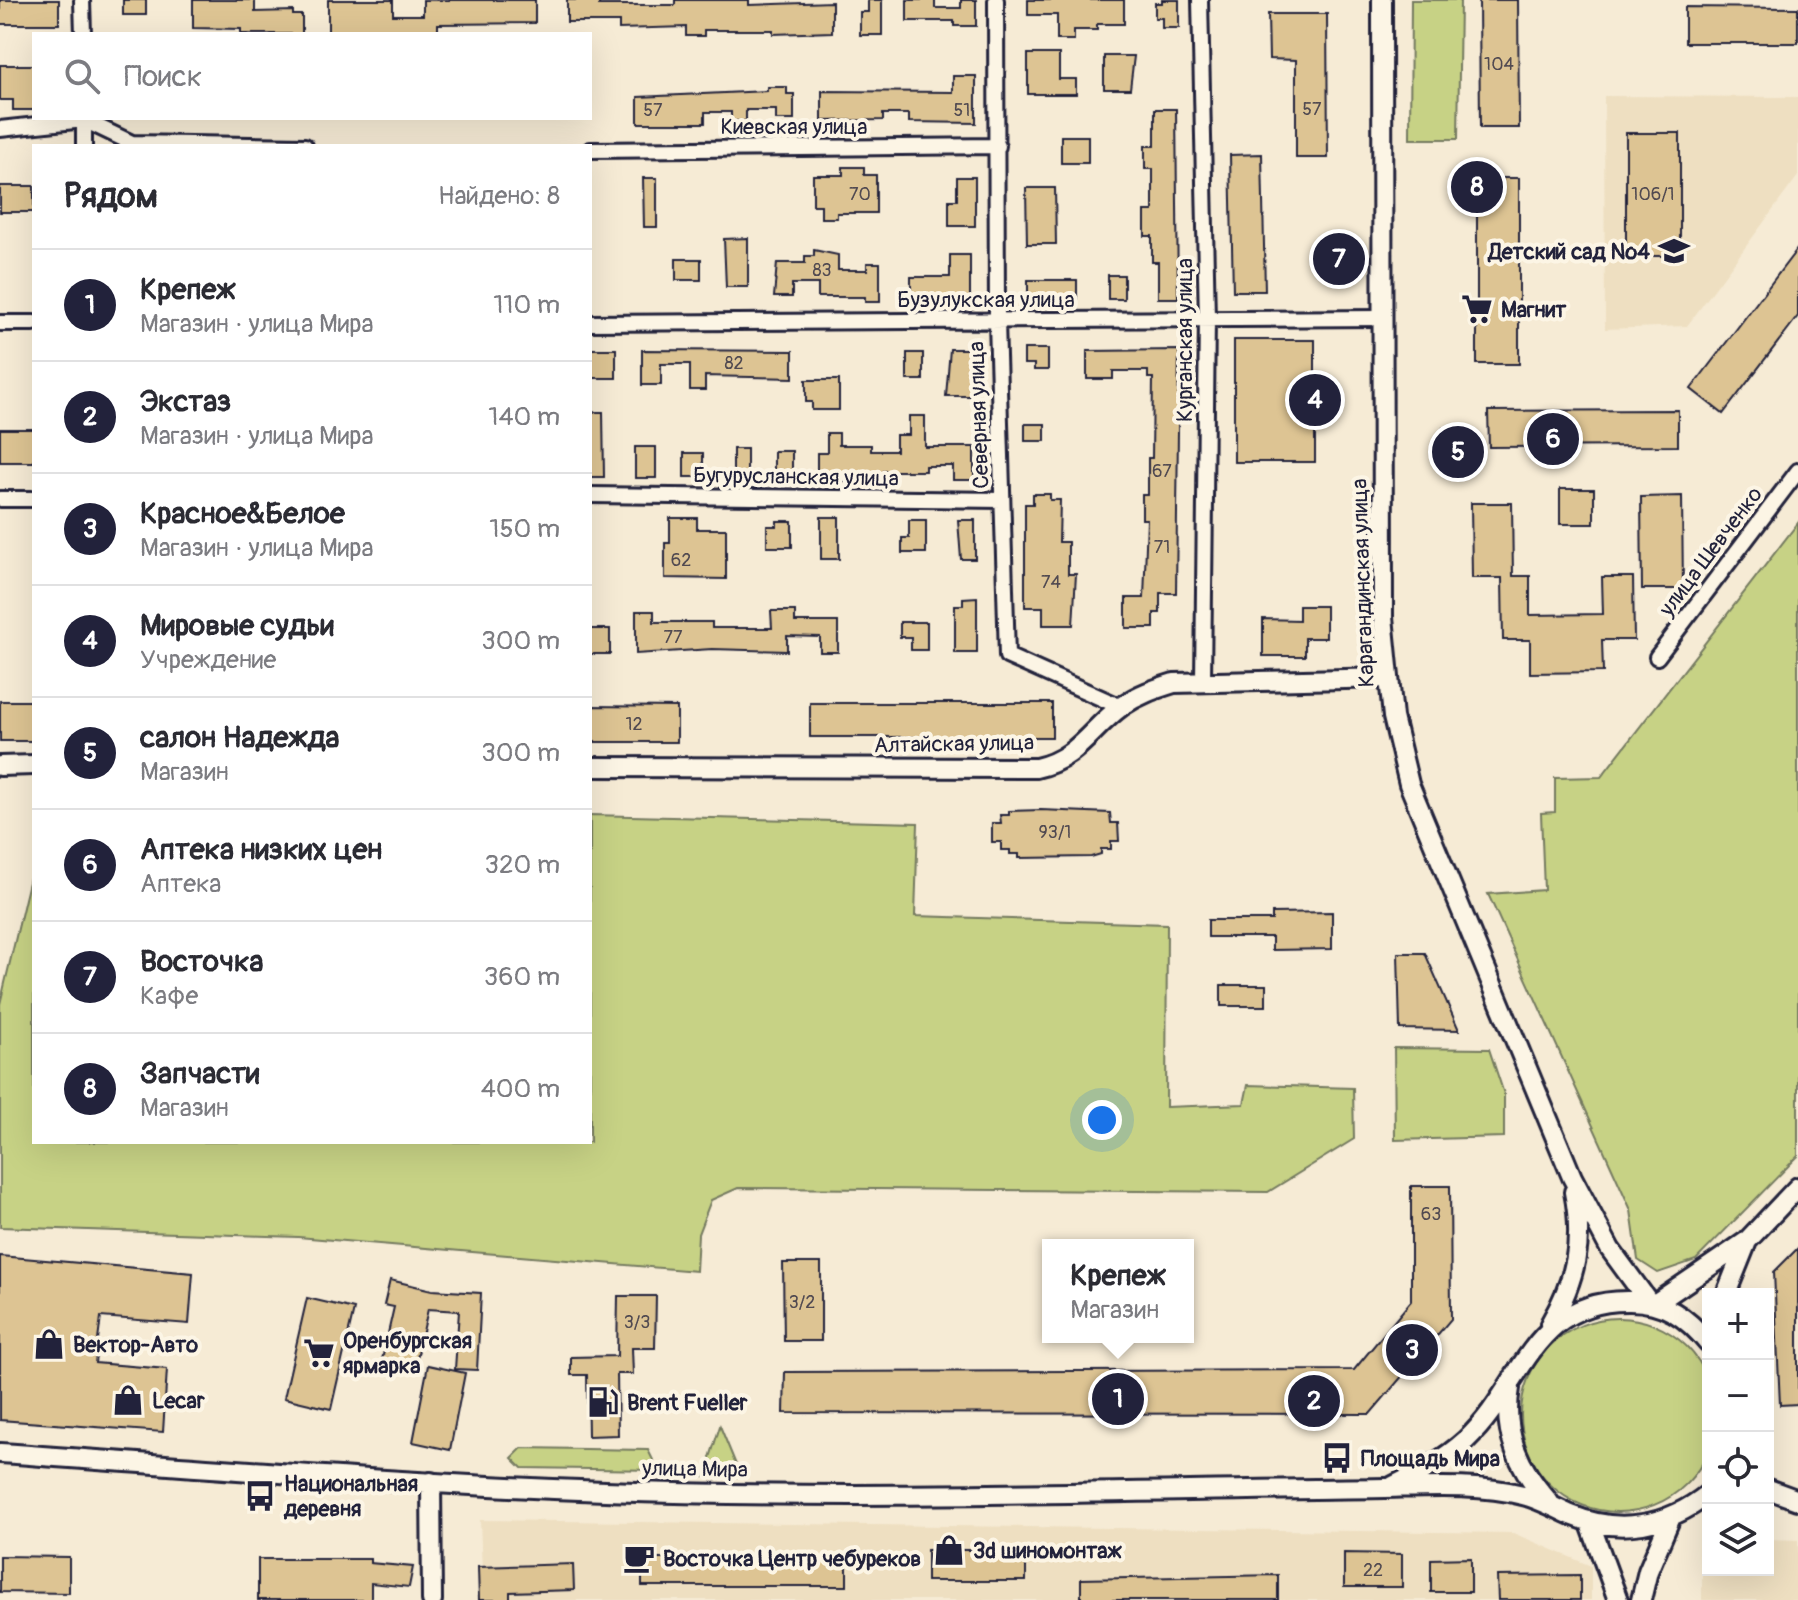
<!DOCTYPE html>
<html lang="ru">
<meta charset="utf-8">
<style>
body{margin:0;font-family:Pangolin,sans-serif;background:#f7f7f7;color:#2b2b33}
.controls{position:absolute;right:24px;bottom:24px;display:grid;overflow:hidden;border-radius:0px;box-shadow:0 8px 32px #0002}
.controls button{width:72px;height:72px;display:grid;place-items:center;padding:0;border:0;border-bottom:2px solid #e1e1e2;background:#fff;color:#2b2b33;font:40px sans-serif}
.you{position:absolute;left:1102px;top:1120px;width:28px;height:28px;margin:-20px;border:6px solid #fff;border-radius:50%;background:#1a73e8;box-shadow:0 0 0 12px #1a73e833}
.badge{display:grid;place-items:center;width:52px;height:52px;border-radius:50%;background:#22223b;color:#fff;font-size:26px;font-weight:700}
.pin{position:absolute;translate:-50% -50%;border:4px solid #fff;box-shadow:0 2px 8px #0006}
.popup{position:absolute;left:1042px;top:1239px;width:152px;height:104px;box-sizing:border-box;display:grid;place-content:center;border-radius:0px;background:#fff;filter:drop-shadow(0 2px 6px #0005);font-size:26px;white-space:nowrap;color:#7c7c81}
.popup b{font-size:30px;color:#2b2b33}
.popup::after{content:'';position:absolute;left:50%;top:100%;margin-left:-16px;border:16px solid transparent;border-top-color:#fff}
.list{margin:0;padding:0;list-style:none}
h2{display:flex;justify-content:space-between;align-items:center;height:104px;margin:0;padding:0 32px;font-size:34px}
h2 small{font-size:26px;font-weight:400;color:#7c7c81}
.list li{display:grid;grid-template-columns:52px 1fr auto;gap:24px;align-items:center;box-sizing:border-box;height:112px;padding:0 32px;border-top:2px solid #e1e1e2}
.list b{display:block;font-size:30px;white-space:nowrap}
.list p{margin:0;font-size:26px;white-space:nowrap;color:#7c7c81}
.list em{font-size:26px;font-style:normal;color:#7c7c81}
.icon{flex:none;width:44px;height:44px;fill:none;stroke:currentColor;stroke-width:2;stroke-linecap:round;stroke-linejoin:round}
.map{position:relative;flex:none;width:1798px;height:1600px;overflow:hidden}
.search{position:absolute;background:#fff;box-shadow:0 8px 32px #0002;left:32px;top:32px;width:560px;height:88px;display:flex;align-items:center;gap:20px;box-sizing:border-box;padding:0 28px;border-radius:0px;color:#7c7c81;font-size:30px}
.panel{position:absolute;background:#fff;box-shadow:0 8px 32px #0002;left:32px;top:144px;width:560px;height:1000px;border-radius:0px}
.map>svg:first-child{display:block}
.built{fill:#eedfc1}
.green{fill:#c7d285;stroke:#747a60;stroke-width:2}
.building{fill:#ddc493;stroke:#22223b;stroke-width:2}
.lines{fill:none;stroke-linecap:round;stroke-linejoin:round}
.street-casing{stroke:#22223b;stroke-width:20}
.secondary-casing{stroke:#22223b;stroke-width:24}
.street{stroke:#fcf5e5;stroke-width:14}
.secondary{stroke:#fcf5e5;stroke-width:18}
.labels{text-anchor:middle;stroke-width:8;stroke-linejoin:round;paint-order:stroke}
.number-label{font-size:18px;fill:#514a51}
.street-label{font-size:22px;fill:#22223b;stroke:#fcf5e5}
.poi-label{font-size:22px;font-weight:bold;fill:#22223b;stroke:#fcf5e5;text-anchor:start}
</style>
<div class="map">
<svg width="1798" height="1600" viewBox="0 0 1798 1600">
<rect width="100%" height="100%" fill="#f6ebd5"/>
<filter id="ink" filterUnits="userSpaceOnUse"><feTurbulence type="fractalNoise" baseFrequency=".0125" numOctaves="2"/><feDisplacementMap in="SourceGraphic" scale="16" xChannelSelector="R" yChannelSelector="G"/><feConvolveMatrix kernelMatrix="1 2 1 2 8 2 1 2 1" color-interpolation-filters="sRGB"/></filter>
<g filter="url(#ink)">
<path class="built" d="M1604 96 1798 97V176L1687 326 1605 329Z
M480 1520 1513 1533 1591 1566V1600H483Z
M1702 1538H1708V1570H1768V1539L1798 1540V1600H1702Z"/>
<path class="green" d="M1411 0H1460L1458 139H1410Z
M1798 523V1156L1696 1260 1658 1273 1638 1260 1631 1210 1488 894 1544 890 1541 813 1555 812V778L1601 777Z
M590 815 918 823 915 916 1167 924 1166 1107 1244 1104 1248 1085 1353 1088 1354 1139 1268 1192 738 1188 711 1200 698 1234 696 1271 298 1237 0 1227V1004L34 861V1142H590Z
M1394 1048 1489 1049 1504 1094V1137L1395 1140Z
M1521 1415a97 97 0 1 1 194 0a97 97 0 1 1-194 0Z
M720 1426 741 1477H704Z
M522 1448 648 1450 658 1470 522 1468 512 1458Z"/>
<path class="building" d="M0 0H59V24H0Z
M123 0H146V15H123Z
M193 0H255V12L293 11V15H302V34H241V29L193 28Z
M328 0H393V15H423V0H535V23L438 24V34H379V31L328 34Z
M567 0H599V5H675V0H749V5L832 2V32L773 34V30H704V36H686V27L619 29V22H567Z
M868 0H882V35H860V12H868Z
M907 0H935V8H961V0H976V26H954V21H907Z
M1028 0H1124V24H1097V30H1074V40H1057V15H1028Z
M1162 0H1179V28H1162V18H1155V3H1162Z
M1479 0H1518L1519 128H1480Z
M1685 7 1798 8V43H1685Z
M1268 14H1327L1328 158H1296V60L1269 59Z
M1028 54H1059V79H1076V94H1028Z
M1104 56H1134L1130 89H1104Z
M0 65H34V110H13V100H0Z
M953 76H976V123L909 122V114H883V120L822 121V91L953 92Z
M767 87H787V94H794V120H776V110H746V121H731V112H705V123H638V97L767 91Z
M1155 109H1176L1178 298H1158V262H1152V236H1145V211H1153V169H1145V146H1155Z
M1626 133H1680V256H1626Z
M1061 136H1088V163H1061Z
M1262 154 1265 291H1233L1230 155Z
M843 167H864V175H876V213H837V218H821V205H813V175H843Z
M957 177H975V226H949V200H957Z
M643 178H657V227H644Z
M1477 178H1519V364H1477Z
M0 186H34V212H0Z
M1026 188H1055L1056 244H1027Z
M748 238V287H726L724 239Z
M1798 248V316L1723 414 1691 389Z
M814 250 838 255V270H867V263H880V302H865V297H818V284H792V297H774L777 263H805V256H814Z
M950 255H970V305H950V300H911V277H950Z
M676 259H701V280H676Z
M1108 275H1124V299H1108Z
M1028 280H1077V299H1028Z
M1234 340H1315V462H1234Z
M590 349H616V378H590Z
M950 349H977V396H946Z
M1024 349H1048V370H1034V364H1024Z
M642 350 793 351V378L705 376V390H690V364H661V385H642Z
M1179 350 1176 593H1160V613H1154V628H1126V598H1144L1147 519H1142V495H1148V458H1152L1153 378H1148V371H1113V379H1087V351Z
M907 353H923V380H907Z
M806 380H839V410H812V402H806Z
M1678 410V446L1489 447 1488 411Z
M590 412H603L604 477H590Z
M909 416H925V447H974V480H953V466H925V471H883V481H817V453H827V433H839V445H871V451H896V435H909Z
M1025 424H1045V441H1025Z
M1443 428H1462L1463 457H1443Z
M0 429H34V462H0Z
M635 447H656V478H635Z
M733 449H747V480H733Z
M774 451H792V480H774Z
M684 453H703V477H684Z
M1560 489H1594V524H1560Z
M1033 494H1050V500H1060L1059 542H1068V574H1076L1073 625H1043V607H1025V504H1033Z
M1682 496 1683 589H1642L1641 497Z
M1471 503H1512L1513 576H1530V615L1603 614 1602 577H1633L1634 640H1602L1603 672 1530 673V640H1503L1502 578H1472Z
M821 517H839V559H821Z
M670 518H697V529H726V579L665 578V543H670Z
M909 520H926V553H902V538H909Z
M958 520H975V559H961Z
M777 521H792V547H767V526H777Z
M977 597V653H955V605H963V598Z
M1299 606H1326V638H1305V656H1263V619L1299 620Z
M636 611H654V622H712V628H772L771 611H795V622H838V652H820V637L787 636V651L712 649 636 654Z
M900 622H927V650H911V637H900Z
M590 629H610V654H590Z
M0 701H34V741H0Z
M810 703H1052V737H810Z
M590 706 677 707V742H590Z
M1041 810 1110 813 1111 823H1118L1119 841H1111V849H1101V854L1091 857 1019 858V854H1010V850H1001V842H992V823H1001L1000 815H1009V811Z
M1332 912V949L1272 950V937H1208V920H1272V913Z
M1398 953H1425L1459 1030 1400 1029Z
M1221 985H1266V1006H1221Z
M1411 1186H1450L1451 1319 1370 1414 784 1413 785 1372 1354 1370 1411 1301Z
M1798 1248V1404L1780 1405 1774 1272Z
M0 1256 193 1273 189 1324 101 1317 95 1363 167 1369 163 1432 0 1420Z
M783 1263H821V1341H784Z
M390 1280 432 1290 481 1293 477 1370 455 1369 459 1311 428 1309 414 1372 381 1364 394 1307 384 1305Z
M618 1296H656L655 1348H632L633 1374H617L618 1435 588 1436 587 1375H571V1357L617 1356Z
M307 1298 354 1309 331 1409 284 1398Z
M428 1365 465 1373 450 1450 413 1442Z
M927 1550H1026V1581H927Z
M1344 1553 1402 1554V1587H1344Z
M0 1556 69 1557V1593L0 1592Z
M1471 1558V1592H1431V1559Z
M258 1559H370V1563L413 1567 409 1587 371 1583V1600H258Z
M642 1559H847V1586H642Z
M573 1564 574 1590 510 1592V1600H479L478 1567Z
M1278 1575V1600H1081V1579Z
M1580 1575V1600H1498L1497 1576Z"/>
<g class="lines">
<defs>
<path id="street" d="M82 0 83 34
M996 0 997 322 1007 656 1121 707
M1200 0 1207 318 1203 681
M0 129 84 120 132 143 305 146
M84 146V118
M590 150 998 146
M0 323H34
M590 323 1382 318
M590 495 1002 500
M0 499H34
M1657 657 1798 471"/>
<path id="secondary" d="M1382 0 1383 617 1393 717 1409 784 1572 1177 1610 1249 1648 1301
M0 766 34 765
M590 767 1036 768C1078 759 1090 729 1122 706 1139 694 1155 689 1174 683L1387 678
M1726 1294 1746 1244
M1656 1303 1747 1241 1798 1187
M1550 1324C1576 1279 1584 1242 1574 1192
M1510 1388C1502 1433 1519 1469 1549 1502
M0 1453C202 1467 403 1484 605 1491 864 1500 1125 1491 1385 1488 1428 1487 1480 1484 1523 1495 1540 1499 1555 1508 1571 1515 1619 1535 1668 1526 1708 1494
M431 1482 432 1600
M1393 1486C1419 1473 1444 1460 1466 1440 1524 1386 1531 1299 1630 1301 1664 1301 1687 1317 1708 1343
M1768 1489 1798 1500
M1589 1521 1618 1600
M1641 1600 1648 1571 1671 1517"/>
</defs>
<use href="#street" class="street-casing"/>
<use href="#secondary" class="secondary-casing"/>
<use href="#street" class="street"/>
<use href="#secondary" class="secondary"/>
</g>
</g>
<defs>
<symbol id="school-bare" viewBox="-9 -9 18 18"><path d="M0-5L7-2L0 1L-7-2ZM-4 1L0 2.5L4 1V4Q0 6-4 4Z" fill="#22223b" stroke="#fcf5e5" stroke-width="2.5" paint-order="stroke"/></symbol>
<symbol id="supermarket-bare" viewBox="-9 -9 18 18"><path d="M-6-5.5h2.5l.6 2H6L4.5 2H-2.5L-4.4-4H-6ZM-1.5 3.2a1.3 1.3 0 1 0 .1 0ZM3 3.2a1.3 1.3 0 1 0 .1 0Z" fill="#22223b" stroke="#fcf5e5" stroke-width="2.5" paint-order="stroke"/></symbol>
<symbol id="shop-bare" viewBox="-9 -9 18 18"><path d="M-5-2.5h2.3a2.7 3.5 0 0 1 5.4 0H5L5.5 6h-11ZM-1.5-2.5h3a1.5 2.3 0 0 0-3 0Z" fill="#22223b" stroke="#fcf5e5" stroke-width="2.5" paint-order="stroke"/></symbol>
<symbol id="fuel-bare" viewBox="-9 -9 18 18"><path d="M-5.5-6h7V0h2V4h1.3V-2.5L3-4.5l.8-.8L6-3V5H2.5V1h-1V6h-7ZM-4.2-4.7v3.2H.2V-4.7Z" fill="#22223b" stroke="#fcf5e5" stroke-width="2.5" paint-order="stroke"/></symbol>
<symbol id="bus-bare" viewBox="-9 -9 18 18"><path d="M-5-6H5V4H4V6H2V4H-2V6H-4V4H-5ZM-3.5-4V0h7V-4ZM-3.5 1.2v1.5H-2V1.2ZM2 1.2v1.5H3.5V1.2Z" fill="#22223b" stroke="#fcf5e5" stroke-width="2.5" paint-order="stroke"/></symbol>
<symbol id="cafe-bare" viewBox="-9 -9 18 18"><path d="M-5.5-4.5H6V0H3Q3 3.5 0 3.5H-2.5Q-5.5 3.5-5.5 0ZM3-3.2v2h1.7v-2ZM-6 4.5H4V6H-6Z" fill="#22223b" stroke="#fcf5e5" stroke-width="2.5" paint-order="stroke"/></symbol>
</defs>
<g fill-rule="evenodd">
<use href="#school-bare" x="1652" y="229" width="44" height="44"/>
<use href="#supermarket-bare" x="1455" y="287" width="44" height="44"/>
<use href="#shop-bare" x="27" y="1322" width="44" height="44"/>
<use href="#supermarket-bare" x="297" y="1331" width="44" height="44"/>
<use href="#shop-bare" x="106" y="1378" width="44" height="44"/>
<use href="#fuel-bare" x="581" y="1380" width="44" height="44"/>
<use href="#bus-bare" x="1315" y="1436" width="44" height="44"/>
<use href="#bus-bare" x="238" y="1474" width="44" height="44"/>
<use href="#shop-bare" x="927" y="1528" width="44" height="44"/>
<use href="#cafe-bare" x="617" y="1536" width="44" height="44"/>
</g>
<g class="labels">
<g class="number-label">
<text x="1499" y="70">104</text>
<text x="1312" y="115">57</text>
<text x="653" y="116">57</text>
<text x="962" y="116">51</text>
<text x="860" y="200">70</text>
<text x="1653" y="200">106/1</text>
<text x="822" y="276">83</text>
<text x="734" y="369">82</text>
<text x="1162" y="477">67</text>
<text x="1162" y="553">71</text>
<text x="681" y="566">62</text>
<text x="1051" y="588">74</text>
<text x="673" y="643">77</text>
<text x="634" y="730">12</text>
<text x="1055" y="838">93/1</text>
<text x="1431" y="1220">63</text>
<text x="802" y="1308">3/2</text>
<text x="637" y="1328">3/3</text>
<text x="1373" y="1576">22</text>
</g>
<g class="street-label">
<text x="794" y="134">Киевская улица</text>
<text x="986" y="307">Бузулукская улица</text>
<text transform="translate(1184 340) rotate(-90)" y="8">Курганская улица</text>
<text transform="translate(978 415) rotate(-92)" y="8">Северная улица</text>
<text transform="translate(796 476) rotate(1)" y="8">Бугурусланская улица</text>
<text transform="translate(1710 551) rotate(-53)" y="8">улица Шевченко</text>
<text transform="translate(1362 583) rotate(-92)" y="8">Карагандинская улица</text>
<text transform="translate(954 743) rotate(-1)" y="8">Алтайская улица</text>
<text transform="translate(695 1468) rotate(1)" y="8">улица Мира</text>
</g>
<g class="poi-label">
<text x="1650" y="259" text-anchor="end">Детский сад №4</text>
<text x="1501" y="317">Магнит</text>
<text x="343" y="1348">Оренбургская<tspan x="343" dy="25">ярмарка</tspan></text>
<text x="73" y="1352">Вектор-Авто</text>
<text x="152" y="1408">Lecar</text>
<text x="627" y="1410">Brent Fueller</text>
<text x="1361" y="1466">Площадь Мира</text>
<text x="284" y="1491">Национальная<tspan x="284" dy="25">деревня</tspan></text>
<text x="973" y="1558">3d шиномонтаж</text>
<text x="663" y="1566">Восточка Центр чебуреков</text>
</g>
</g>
</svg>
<div class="controls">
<button>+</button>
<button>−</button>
<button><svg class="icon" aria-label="locate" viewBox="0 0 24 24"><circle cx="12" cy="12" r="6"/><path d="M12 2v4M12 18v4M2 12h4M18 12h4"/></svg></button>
<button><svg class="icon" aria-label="layers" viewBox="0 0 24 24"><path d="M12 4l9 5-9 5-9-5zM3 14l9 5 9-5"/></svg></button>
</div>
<div class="you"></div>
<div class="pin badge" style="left:1118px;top:1399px">1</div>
<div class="popup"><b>Крепеж</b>Магазин</div>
<div class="pin badge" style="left:1314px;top:1401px">2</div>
<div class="pin badge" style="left:1412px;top:1350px">3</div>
<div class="pin badge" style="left:1315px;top:400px">4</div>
<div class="pin badge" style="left:1458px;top:452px">5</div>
<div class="pin badge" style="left:1553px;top:439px">6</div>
<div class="pin badge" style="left:1339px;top:259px">7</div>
<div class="pin badge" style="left:1477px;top:187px">8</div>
<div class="search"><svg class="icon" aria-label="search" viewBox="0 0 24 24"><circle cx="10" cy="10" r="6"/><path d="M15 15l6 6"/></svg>Поиск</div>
<section class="panel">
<h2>Рядом<small>Найдено: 8</small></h2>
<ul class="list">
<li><span class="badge">1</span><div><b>Крепеж</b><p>Магазин · улица Мира</p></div><em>110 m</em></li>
<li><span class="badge">2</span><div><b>Экстаз</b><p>Магазин · улица Мира</p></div><em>140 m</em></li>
<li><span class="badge">3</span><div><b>Красное&amp;Белое</b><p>Магазин · улица Мира</p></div><em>150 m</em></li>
<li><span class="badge">4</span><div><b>Мировые судьи</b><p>Учреждение</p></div><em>300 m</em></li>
<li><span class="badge">5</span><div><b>салон Надежда</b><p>Магазин</p></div><em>300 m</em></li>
<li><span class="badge">6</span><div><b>Аптека низких цен</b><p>Аптека</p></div><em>320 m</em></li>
<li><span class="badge">7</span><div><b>Восточка</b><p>Кафе</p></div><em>360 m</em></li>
<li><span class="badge">8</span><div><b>Запчасти</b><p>Магазин</p></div><em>400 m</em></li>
</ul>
</section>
</div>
